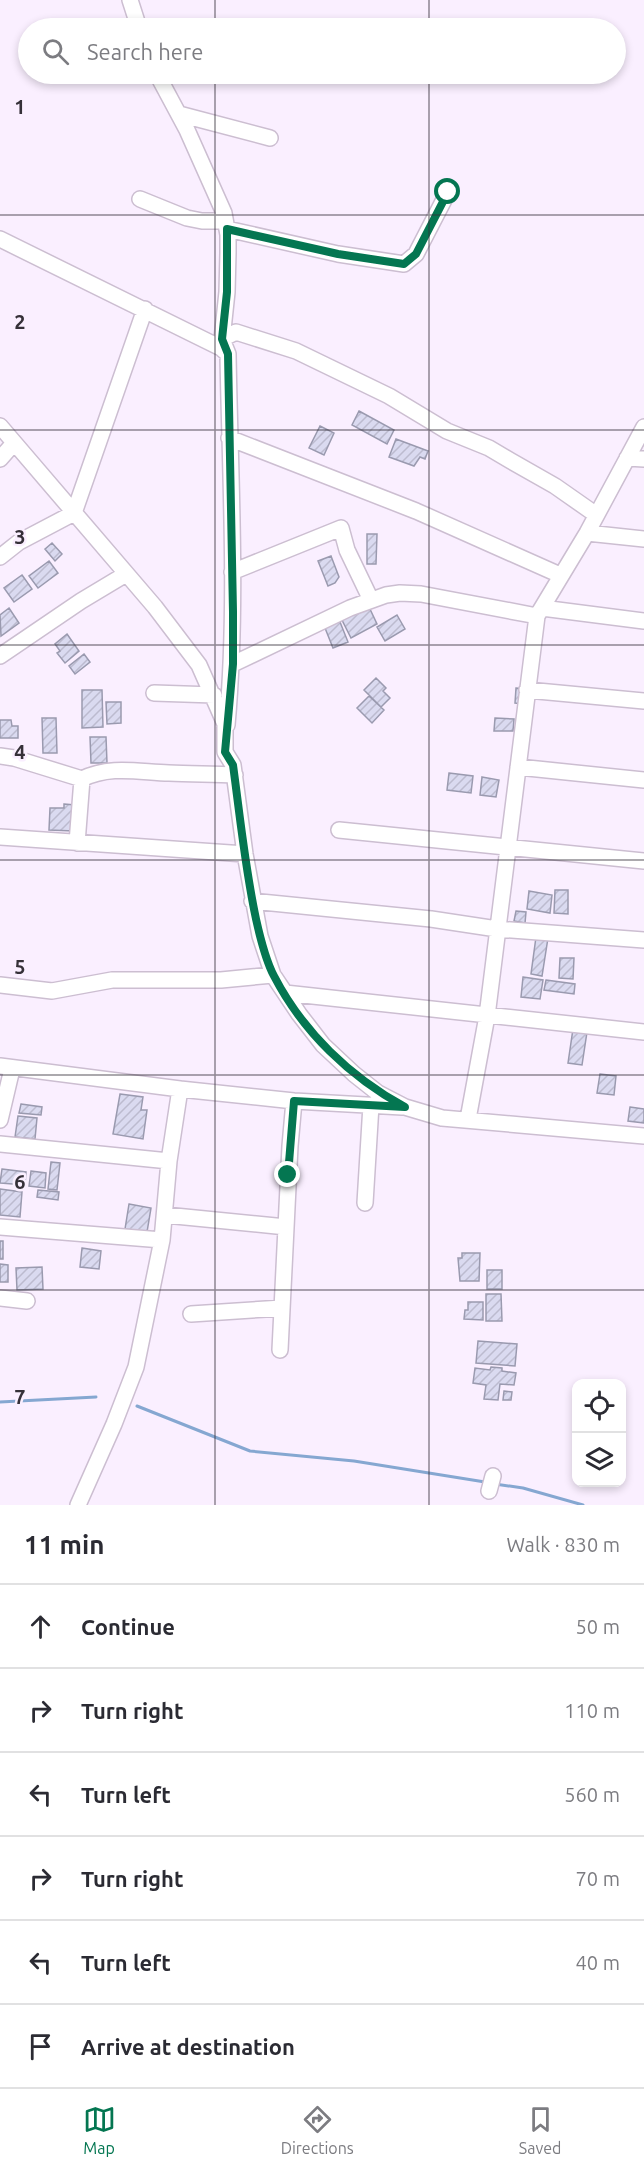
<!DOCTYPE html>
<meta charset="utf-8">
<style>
body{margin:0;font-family:Ubuntu,sans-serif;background:#f7f7f7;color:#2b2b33}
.controls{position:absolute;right:18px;bottom:18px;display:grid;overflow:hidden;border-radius:12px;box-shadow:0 3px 9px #0003}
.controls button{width:54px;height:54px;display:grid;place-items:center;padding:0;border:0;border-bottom:2px solid #e1e1e2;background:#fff;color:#2b2b33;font:30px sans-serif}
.stop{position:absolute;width:18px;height:18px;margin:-14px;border:4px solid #047651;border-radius:50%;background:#fff}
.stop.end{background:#047651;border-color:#fff;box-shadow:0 2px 6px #0008}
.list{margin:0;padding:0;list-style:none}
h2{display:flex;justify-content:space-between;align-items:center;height:78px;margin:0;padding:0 24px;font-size:26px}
h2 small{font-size:20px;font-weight:400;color:#7c7c81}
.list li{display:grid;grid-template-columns:39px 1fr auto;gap:18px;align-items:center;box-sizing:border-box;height:84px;padding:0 24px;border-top:2px solid #e1e1e2}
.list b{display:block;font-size:22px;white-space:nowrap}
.list em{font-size:20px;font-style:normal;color:#7c7c81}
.icon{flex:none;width:33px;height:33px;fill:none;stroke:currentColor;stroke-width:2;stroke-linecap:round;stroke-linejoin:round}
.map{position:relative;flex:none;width:644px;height:1505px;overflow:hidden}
.search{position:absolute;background:#fff;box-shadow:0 3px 9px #0003;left:18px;right:18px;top:18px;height:66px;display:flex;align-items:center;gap:15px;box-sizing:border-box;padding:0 21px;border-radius:33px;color:#7c7c81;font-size:22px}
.sheet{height:582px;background:#fff}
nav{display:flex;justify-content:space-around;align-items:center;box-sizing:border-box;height:84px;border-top:2px solid #e1e1e2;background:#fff;font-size:16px;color:#7c7c81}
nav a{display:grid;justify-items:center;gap:3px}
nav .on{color:#047651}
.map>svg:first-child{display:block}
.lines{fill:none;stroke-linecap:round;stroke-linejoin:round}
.stream{stroke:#85a7d1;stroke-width:3}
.building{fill:url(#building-hatch);stroke:#9a9aaf;stroke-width:1.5}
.minor-casing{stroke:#ccbed1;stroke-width:18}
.minor{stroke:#fff;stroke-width:15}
.route{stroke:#047651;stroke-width:8}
.grid{fill:none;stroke:#353038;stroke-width:1.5;stroke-opacity:0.55}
.grid-label{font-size:20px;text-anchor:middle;font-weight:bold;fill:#353038;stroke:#faefff;stroke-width:5;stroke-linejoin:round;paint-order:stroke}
</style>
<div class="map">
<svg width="644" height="1505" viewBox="0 0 644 1505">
<defs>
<pattern id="building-hatch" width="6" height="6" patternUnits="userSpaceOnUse" patternTransform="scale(1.5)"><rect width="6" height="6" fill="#dadaf0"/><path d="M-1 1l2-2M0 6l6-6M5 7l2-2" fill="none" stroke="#bcbbcf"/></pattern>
</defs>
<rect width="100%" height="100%" fill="#faefff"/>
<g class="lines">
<path class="stream" d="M0 1402 96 1397
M137 1406 250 1451 354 1461 485 1482
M495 1484 523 1488 583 1505"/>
</g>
<path class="building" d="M359 411 394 430 387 444 352 425Z
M320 426 334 433 324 455 309 448Z
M396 439 428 451 425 459 420 457 414 466 389 457Z
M367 534H377L376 564H367Z
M52 543 62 554 55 561 45 549Z
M331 556 339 577 335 583 328 586 318 561Z
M49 561 58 573 38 588 29 576Z
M22 575 32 589 14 602 4 588Z
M369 607 377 624 351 638 342 620Z
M9 608 19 623 1 636 0 615Z
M397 615 405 629 385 641 377 627Z
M338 617 348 642 333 648 323 623Z
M67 634 79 651 65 663 57 653 60 651 55 644Z
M84 654 90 662 75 674 69 666Z
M376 678 386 688 383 691 390 698 381 707 364 690Z
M516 688 525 689 524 704 515 703Z
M82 690H102L103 727 82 728Z
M369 696 384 710 372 723 357 708Z
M106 702H121V723L107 724Z
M42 718H56L57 753H43Z
M495 718 514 719 513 731H494Z
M0 720H11L12 726H18V738H0Z
M90 737H106L107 763H91Z
M449 773 473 776 471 793 447 790Z
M482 777 499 780 496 797 480 795Z
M64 804 75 805 74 831 49 830 50 808H64Z
M555 890H568V914L554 913Z
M529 891 552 895 550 913 527 909Z
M516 911 526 912 525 923 514 921Z
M536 937 548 938 542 976 531 974Z
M560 958H574L573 979 559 978Z
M523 977 543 980 540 999 521 997Z
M546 980 575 984 574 994 544 990Z
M573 1029 587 1032 582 1065 568 1063Z
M600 1074 616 1076 614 1095 597 1093Z
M120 1094 143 1097 141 1110H147L143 1139 113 1134Z
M21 1104 42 1107 41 1115 19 1113Z
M630 1107 644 1109V1123L628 1121Z
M18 1116 37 1118 35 1139 15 1137Z
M51 1162 60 1163 57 1190 48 1189Z
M2 1169 26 1172 25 1185 0 1183Z
M31 1171 46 1173 45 1188 29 1186Z
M0 1189 22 1192 20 1217 0 1215Z
M38 1190 59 1192 58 1200 37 1197Z
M129 1204 151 1208 147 1232 125 1229Z
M0 1241H3V1259H0Z
M82 1248 101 1251 99 1269 80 1267Z
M462 1253H480L479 1281H460L458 1258H462Z
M0 1264 8 1265V1282H0Z
M42 1267 43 1289 17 1290 16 1268Z
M487 1270H502V1289H487Z
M486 1294H501L502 1321H486Z
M468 1302H483V1320L464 1319 465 1310H468Z
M478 1341 517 1344 515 1366 476 1363Z
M491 1367 502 1368V1371L516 1373 514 1385 500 1384 498 1400 484 1399 486 1385 473 1383 475 1368 490 1370Z
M504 1391 512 1392 511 1400H503Z"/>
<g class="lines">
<defs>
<path id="minor" d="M130 0 139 28
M157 74 187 130 224 213 228 235V253L227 292 222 339 228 354C230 477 238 602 227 725
M179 114 270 138
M140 199 187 218 202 221H225
M227 229 338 254 404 264 416 254 448 192
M0 239 221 348 228 354
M222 339 236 332 296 351 389 396 447 431 489 448 511 461 555 486 595 514
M0 426 155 607 199 665 225 724V752L233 765 245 854 260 936 273 975 299 1014 323 1045 354 1074 378 1093 405 1107 442 1118 644 1136
M229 438 416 511 560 575
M627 458 644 459
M0 459 14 443
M587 533 644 539
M0 557 19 542 74 513 145 309
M232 572 341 528 347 550 371 600
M542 608 644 621
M0 656 81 601 126 574
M233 664 350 608 386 595 400 593 421 594 537 616
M527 690 644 701
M154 693 214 695
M0 756 14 758 82 779C110 765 138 772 169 773 191 774 213 774 235 775
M518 767 644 780
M339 830 644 861
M0 837 245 854
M77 843 82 779
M252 901 431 919 497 929 644 940
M0 985 52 991 112 980H221L273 975
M285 993 644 1032
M0 1066 180 1089 294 1101 402 1107
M468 1119 487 1016 537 616 587 533 644 427
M0 1120 12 1069
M0 1144 169 1161
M365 1203 371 1105
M165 1215 286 1227
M0 1227 162 1240
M0 1298 27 1301
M191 1314 282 1308
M280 1350 290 1146 294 1101
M489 1491 493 1476
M78 1505 114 1424 136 1367 162 1240 169 1161 180 1089"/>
</defs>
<use href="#minor" class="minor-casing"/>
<use href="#minor" class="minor"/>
</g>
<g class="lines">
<path class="route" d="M288 1175 294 1101 405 1107C350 1077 303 1032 274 976 265 959 260 937 256 919 245 868 240 816 233 765L225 752 233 664V612L228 354 222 339 227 292V229L338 254 404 264 416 254 448 192"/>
</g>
<path class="grid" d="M215 0V28M429 0V28M215 74V1505M429 74V1505M0 215H644M0 430H644M0 645H644M0 860H644M0 1075H644M0 1290H644"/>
<g class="grid-label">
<text x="20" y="114">1</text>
<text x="20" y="329">2</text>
<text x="20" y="544">3</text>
<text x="20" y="759">4</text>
<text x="20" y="974">5</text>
<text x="20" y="1189">6</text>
<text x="20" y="1404">7</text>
</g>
</svg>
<div class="controls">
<button><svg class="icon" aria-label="locate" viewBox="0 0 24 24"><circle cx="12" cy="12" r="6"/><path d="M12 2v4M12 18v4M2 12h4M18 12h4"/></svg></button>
<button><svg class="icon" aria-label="layers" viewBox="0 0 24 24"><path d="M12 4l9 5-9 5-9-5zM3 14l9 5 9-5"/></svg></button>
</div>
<div class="stop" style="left:448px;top:192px"></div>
<div class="stop end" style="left:288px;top:1175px"></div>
<div class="search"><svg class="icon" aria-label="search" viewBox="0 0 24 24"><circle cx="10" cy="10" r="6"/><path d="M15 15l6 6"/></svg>Search here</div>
</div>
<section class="sheet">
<h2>11 min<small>Walk · 830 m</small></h2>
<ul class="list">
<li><svg class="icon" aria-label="ahead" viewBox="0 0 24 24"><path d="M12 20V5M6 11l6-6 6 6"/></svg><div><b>Continue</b></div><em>50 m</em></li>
<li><svg class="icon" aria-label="right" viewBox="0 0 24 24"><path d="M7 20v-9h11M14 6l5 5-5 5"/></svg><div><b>Turn right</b></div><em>110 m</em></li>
<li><svg class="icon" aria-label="left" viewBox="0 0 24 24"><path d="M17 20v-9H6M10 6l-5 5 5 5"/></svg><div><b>Turn left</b></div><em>560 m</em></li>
<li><svg class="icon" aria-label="right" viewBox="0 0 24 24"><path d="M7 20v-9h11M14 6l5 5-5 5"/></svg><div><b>Turn right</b></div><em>70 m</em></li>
<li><svg class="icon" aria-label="left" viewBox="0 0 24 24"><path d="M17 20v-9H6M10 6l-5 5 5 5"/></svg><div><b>Turn left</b></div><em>40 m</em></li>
<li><svg class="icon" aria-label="arrive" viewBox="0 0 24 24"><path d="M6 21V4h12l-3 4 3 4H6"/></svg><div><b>Arrive at destination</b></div></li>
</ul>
</section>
<nav>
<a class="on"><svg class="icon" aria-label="map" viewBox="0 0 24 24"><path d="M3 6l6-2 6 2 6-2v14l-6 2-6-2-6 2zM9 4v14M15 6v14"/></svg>Map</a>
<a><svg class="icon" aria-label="directions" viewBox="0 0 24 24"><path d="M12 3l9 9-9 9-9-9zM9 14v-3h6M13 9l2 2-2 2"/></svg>Directions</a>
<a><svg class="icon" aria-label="saved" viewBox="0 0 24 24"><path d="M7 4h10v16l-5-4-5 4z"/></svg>Saved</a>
</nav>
